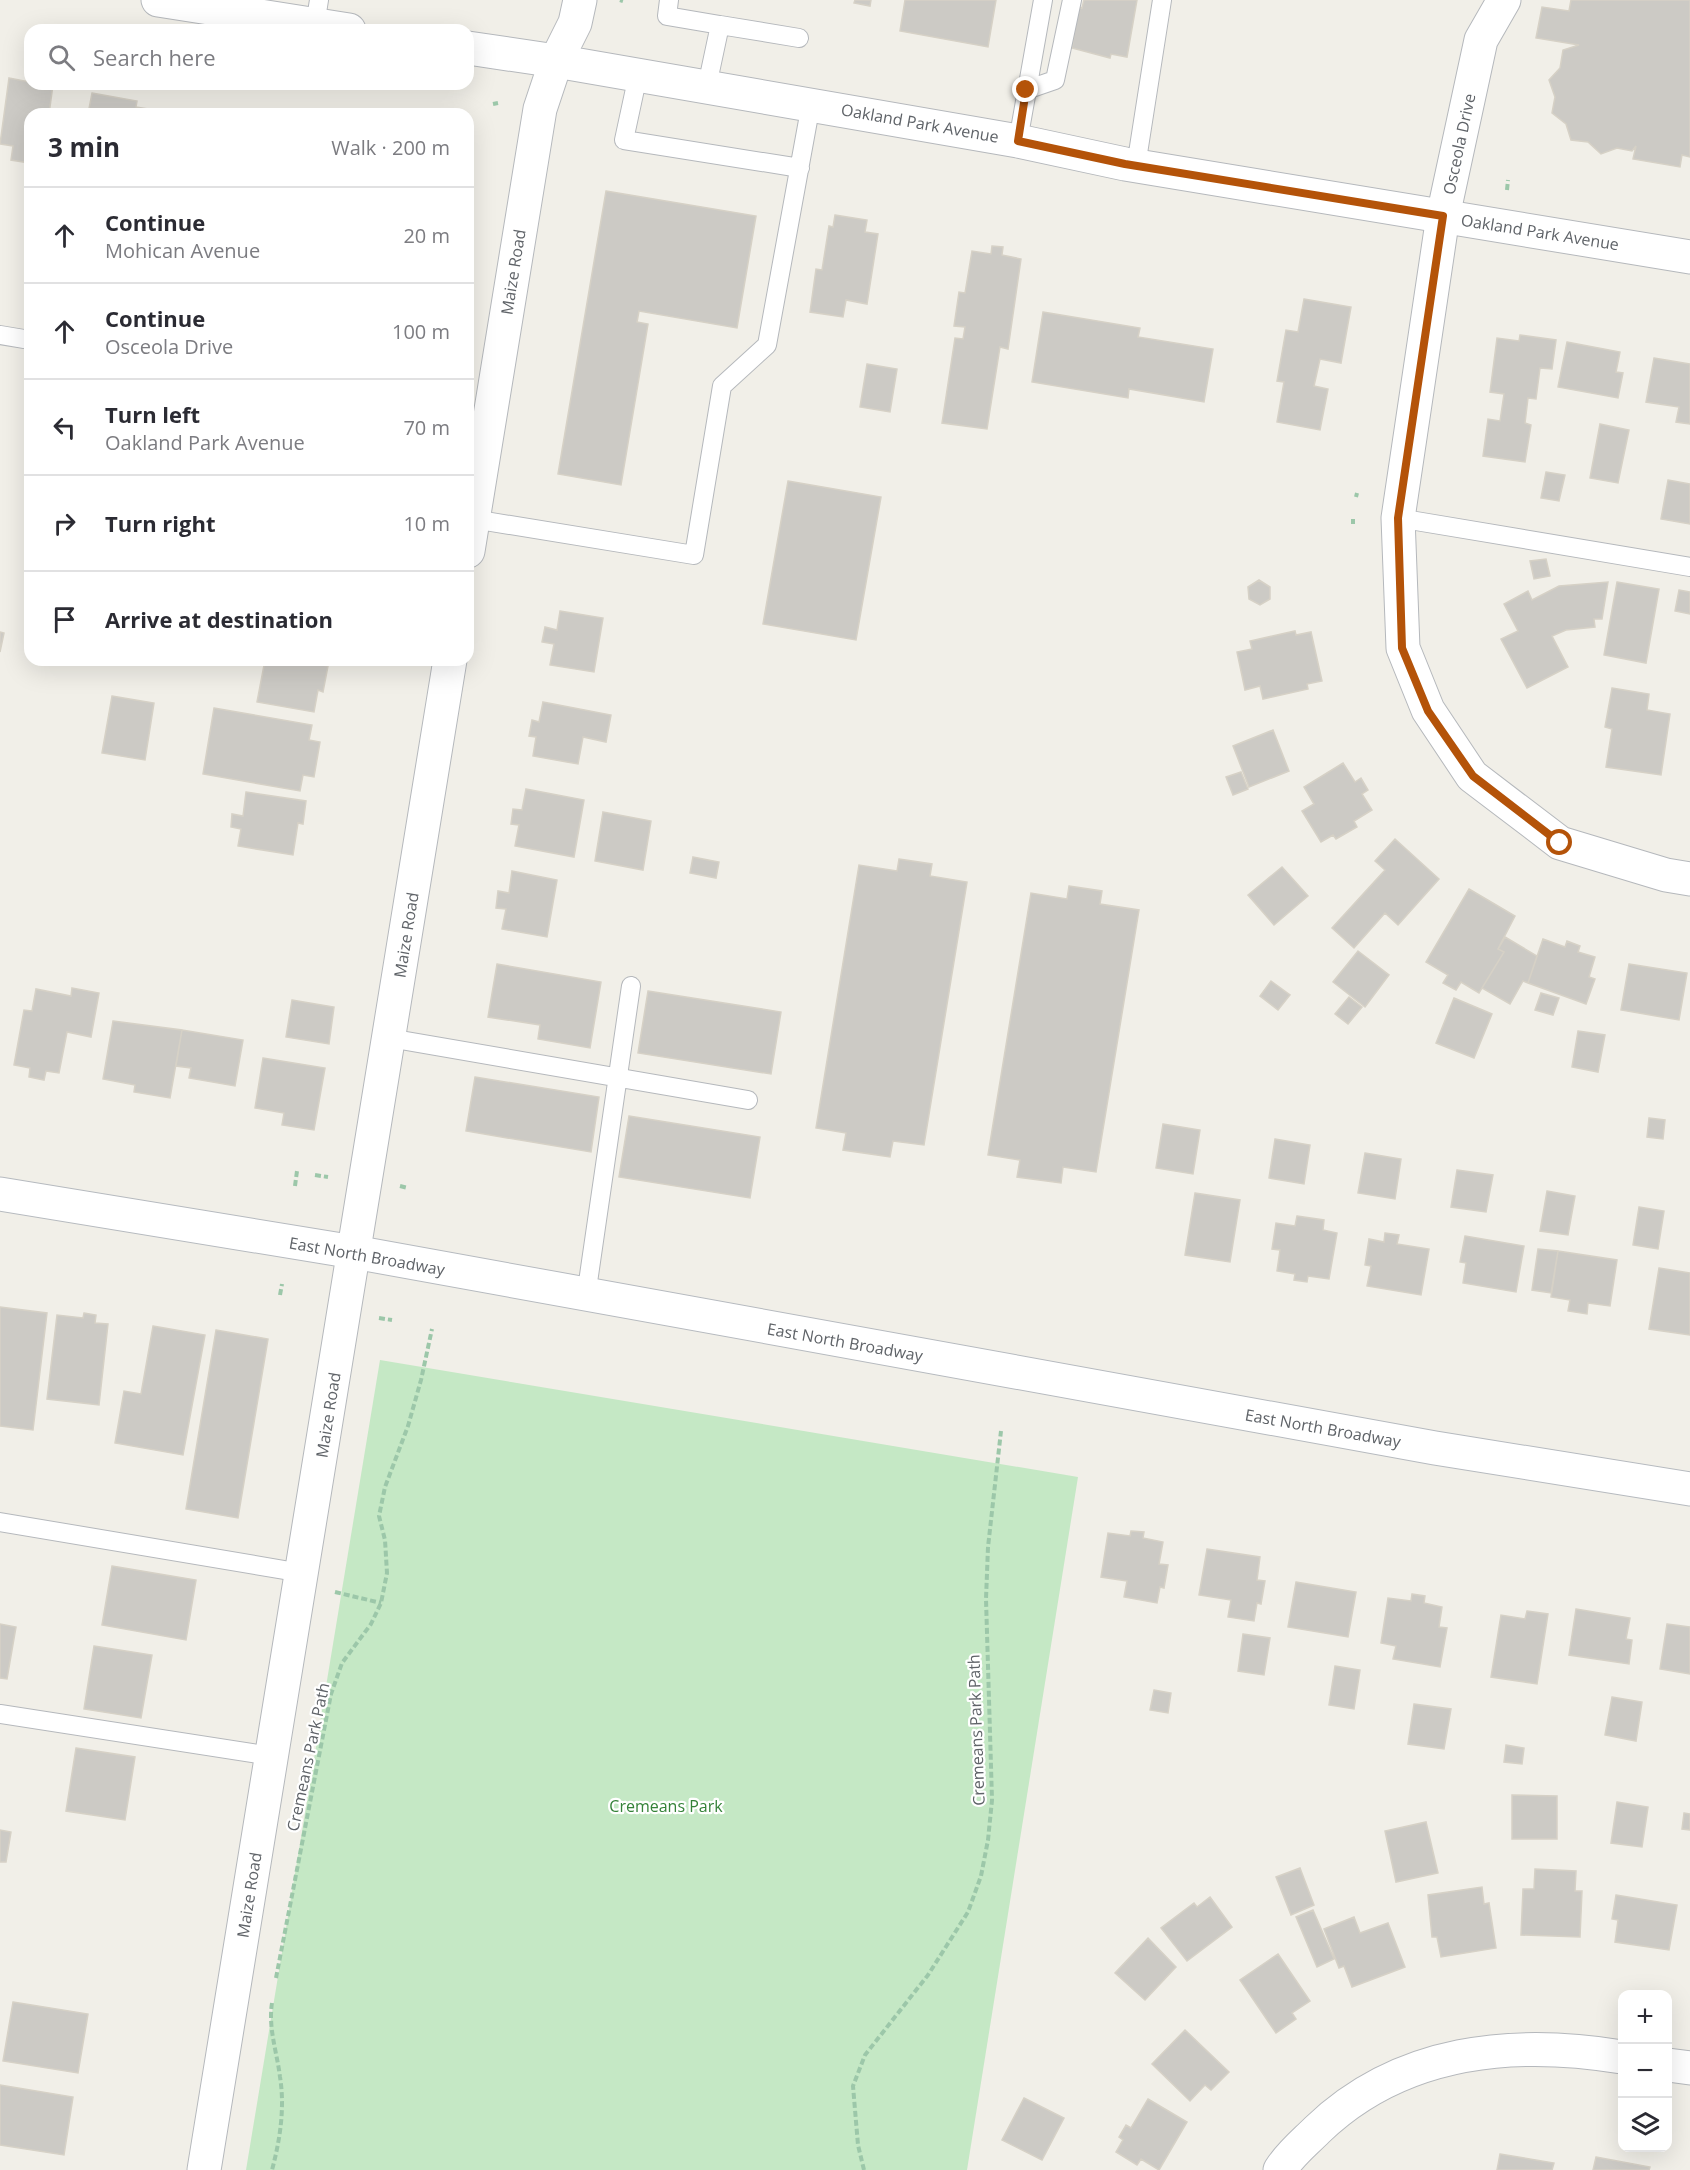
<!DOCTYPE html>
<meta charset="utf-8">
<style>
body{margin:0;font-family:"Open Sans",sans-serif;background:#f7f7f7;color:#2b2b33}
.controls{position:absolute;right:18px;bottom:18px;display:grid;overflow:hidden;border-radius:12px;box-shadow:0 6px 24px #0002}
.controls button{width:54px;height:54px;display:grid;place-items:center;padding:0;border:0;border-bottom:2px solid #e1e1e2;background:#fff;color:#2b2b33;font:30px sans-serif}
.stop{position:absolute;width:18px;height:18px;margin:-14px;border:4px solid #b45309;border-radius:50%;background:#fff}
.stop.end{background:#b45309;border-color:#fff;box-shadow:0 2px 6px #0008}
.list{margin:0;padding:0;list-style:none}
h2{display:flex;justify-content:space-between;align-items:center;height:78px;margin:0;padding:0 24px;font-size:26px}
h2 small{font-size:20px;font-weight:400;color:#7c7c81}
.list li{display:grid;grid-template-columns:39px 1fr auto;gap:18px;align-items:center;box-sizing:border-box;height:96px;padding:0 24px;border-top:2px solid #e1e1e2}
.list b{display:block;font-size:22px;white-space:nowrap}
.list p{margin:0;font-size:20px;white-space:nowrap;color:#7c7c81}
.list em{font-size:20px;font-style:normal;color:#7c7c81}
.icon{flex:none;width:33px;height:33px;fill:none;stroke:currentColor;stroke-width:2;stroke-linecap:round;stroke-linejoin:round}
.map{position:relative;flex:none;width:1690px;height:2170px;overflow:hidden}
.search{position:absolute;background:#fff;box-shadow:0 6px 24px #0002;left:24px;top:24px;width:450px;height:66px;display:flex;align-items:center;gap:15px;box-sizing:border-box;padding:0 21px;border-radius:18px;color:#7c7c81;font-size:22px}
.panel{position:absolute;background:#fff;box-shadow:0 6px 24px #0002;left:24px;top:108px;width:450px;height:558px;border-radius:18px}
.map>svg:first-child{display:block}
.green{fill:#c5e8c5}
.building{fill:#cccac5;stroke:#d6d1c6;stroke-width:1.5}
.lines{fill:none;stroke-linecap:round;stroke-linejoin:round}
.service-casing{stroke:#b5b8bc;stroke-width:20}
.minor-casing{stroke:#b5b8bc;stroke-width:35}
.tertiary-casing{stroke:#b5b8bc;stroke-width:35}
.secondary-casing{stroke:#b6babf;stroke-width:35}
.path{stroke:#9cc7a9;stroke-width:4;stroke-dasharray:6 3;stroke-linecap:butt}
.service{stroke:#fff;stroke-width:18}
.minor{stroke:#fff;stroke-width:33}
.tertiary{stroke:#fff;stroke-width:33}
.secondary{stroke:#fff;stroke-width:33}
.route{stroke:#b45309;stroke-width:8}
.labels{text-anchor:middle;stroke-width:4.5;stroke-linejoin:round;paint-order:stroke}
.street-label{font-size:16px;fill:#5f6368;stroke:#fff}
.park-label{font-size:16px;fill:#348238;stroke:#fff}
</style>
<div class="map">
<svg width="1690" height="2170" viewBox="0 0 1690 2170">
<rect width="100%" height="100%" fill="#f1efe8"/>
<path class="green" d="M380 1360 1078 1477 967 2170H246Z"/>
<path class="building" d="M855 0H871L870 6 854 3Z
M905 0H996L988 47 900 31Z
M1084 0H1137L1127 57 1111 54 1110 58 1072 48 1079 7 1082 8Z
M1571 0H1690V157L1682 155 1680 167 1633 159 1636 146 1632 151 1617 148 1601 154 1588 142 1571 140 1566 124 1552 113 1555 97 1549 80 1560 68 1563 50 1579 45 1536 38 1542 7 1569 11Z
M9 78 30 82V84L53 85 49 114H30V163L11 160 13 146 0 144Z
M92 93 137 101 136 107 149 109 148 114H88Z
M606 191 756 216 737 328 639 311 637 322 648 324 621 485 558 474Z
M835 215 867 220 865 232 878 234 867 304 846 300 843 317 810 312 816 269 822 270 829 226 833 227Z
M992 246 1003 247 1002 255 1021 259 1008 349 1000 347 987 429 942 423 955 338 963 339 965 327 954 326 959 292 965 293 972 251 991 254Z
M1304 299 1351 307 1341 363 1320 359 1314 386 1328 389 1320 430 1277 422 1284 382 1277 381 1286 330 1298 332Z
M1043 312 1140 328 1138 337 1213 349 1204 402 1129 389 1128 398 1032 382Z
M1520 335 1556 340 1552 369 1540 368 1536 399 1528 398 1525 423 1531 425 1525 462 1483 456 1488 419 1500 421 1504 394 1490 392 1497 338 1519 341Z
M1567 342 1620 352 1616 372 1623 373 1618 398 1558 387Z
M1654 358 1690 364V424L1676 422 1679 407 1646 402Z
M867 364 897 369 890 412 860 407Z
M1600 424 1629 430 1618 483 1590 478Z
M1546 472 1565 475 1559 501 1541 498Z
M1668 480 1690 484V524L1661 519Z
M788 481 881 497 856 640 763 624Z
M1546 559 1550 576 1534 579 1530 561Z
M1259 580 1270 587V599L1260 605 1249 599 1248 587Z
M1608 582 1602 619H1594L1595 627 1566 630 1552 636 1568 667 1527 688 1501 639 1518 631 1504 604 1528 591 1532 600 1559 586Z
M1617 582 1659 589 1646 663 1604 655Z
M1679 590 1690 592V614L1675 611Z
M560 611 603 618 594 672 550 665 554 644 542 642 545 627 557 630Z
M1295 631 1296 635 1311 632 1322 681 1307 684 1308 689 1263 699 1260 686 1245 690 1237 652 1252 649 1250 641Z
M0 632 4 633 0 652Z
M265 660H293L328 666 323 692 318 690 314 712 257 702Z
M1612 688 1649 694 1647 710 1670 714 1661 775 1606 767 1612 729 1605 727Z
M112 696 154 703 145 760 102 753Z
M543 702 611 715 606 742 583 737 578 764 533 756 536 737 529 736 532 720 539 722Z
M214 708 312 725 309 740 320 742 314 777 303 775 300 791 203 774Z
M1273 730 1289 771 1249 787 1233 746Z
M1343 763 1355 782 1361 778 1368 790 1362 794 1372 810 1354 821 1357 827 1336 839 1333 835 1321 842 1302 811 1314 804 1304 787Z
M1241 772 1248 789 1233 795 1226 777Z
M526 789 584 800 574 857 515 846 519 825 511 824 513 809 522 810Z
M246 792 306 801 303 824 298 823 293 855 238 846 241 829 231 827 232 814 243 816Z
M603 812 651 821 643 870 595 861Z
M1395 839 1439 879 1398 925 1385 913 1354 948 1332 928 1385 870 1375 861Z
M693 857 719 862 716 878 690 873Z
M899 859 932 864 930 876 967 882 924 1145 893 1141 890 1157 843 1150 846 1133 816 1128 859 865 897 871Z
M1282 867 1308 896 1274 925 1248 895Z
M512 871 557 880 547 937 502 929 506 909 496 908 498 891 509 893Z
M1069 886 1102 891 1100 904 1139 910 1096 1172 1063 1167 1061 1183 1017 1177 1020 1160 988 1155 1031 893 1067 899Z
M1469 889 1515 916 1498 949 1504 952 1479 993 1461 982 1456 990 1443 983 1448 975 1426 962Z
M1505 937 1537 956 1528 983 1523 981 1510 1004 1482 988 1504 952 1498 949Z
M1543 939 1565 947 1567 941 1580 946 1578 952 1595 957 1589 977 1595 979 1586 1004 1528 983Z
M1358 951 1389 975 1365 1007 1333 982Z
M497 964 601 982 590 1048 538 1039 540 1025 488 1017Z
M1629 964 1687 973 1679 1020 1621 1010Z
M1271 981 1290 995 1278 1010 1260 996Z
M72 988 99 993 91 1037 67 1032 59 1073 46 1071 44 1080 29 1077 30 1068 14 1065 24 1010 32 1011 36 989 71 996Z
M648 991 781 1012 771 1074 638 1053Z
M1541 993 1559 998 1553 1015 1535 1010Z
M1349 997 1362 1007 1348 1024 1335 1014Z
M1454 998 1492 1014 1474 1058 1436 1043Z
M292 1000 334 1007 329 1044 286 1037Z
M113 1021 182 1030 170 1098 134 1092 135 1085 103 1079Z
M182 1030 243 1040 235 1086 189 1078 191 1068 176 1066Z
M1578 1031 1605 1035 1598 1072 1572 1067Z
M263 1058 325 1068 314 1130 282 1125 284 1113 255 1108Z
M475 1077 599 1097 591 1152 466 1131Z
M629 1116 760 1137 750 1198 619 1177Z
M1649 1118 1665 1120 1663 1139 1647 1137Z
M1163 1124 1200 1130 1193 1174 1156 1168Z
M1275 1139 1310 1145 1304 1184 1269 1178Z
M1365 1153 1401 1159 1395 1199 1358 1193Z
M1457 1170 1493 1175 1486 1212 1451 1207Z
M1547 1191 1575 1196 1568 1235 1540 1231Z
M1195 1193 1240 1200 1230 1262 1185 1255Z
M1639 1207 1664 1211 1658 1249 1633 1245Z
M1297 1216 1324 1220 1323 1230 1337 1233 1329 1279 1308 1276 1307 1282 1294 1280 1295 1274 1277 1271 1280 1250 1272 1249 1276 1223 1295 1226Z
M1385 1233 1399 1235 1397 1244 1429 1249 1421 1295 1367 1286 1371 1266 1365 1265 1369 1239 1384 1242Z
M1465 1236 1524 1246 1516 1292 1463 1283 1466 1263 1460 1262Z
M1538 1249 1558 1251 1551 1293 1532 1290Z
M1558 1251 1617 1260 1610 1306 1588 1303 1587 1314 1568 1311 1570 1300 1551 1297Z
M1659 1268 1690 1273V1335L1649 1329Z
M0 1307 47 1313 33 1430 0 1426Z
M84 1313 96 1315 95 1323 108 1324 99 1405 47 1399 57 1315 83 1318Z
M153 1326 205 1335 183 1455 115 1443 124 1391 141 1394Z
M216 1330 268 1339 238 1518 186 1509Z
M1131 1531 1144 1532 1143 1538 1163 1542 1159 1564 1168 1565 1164 1588 1160 1587 1157 1603 1124 1597 1127 1581 1101 1577 1108 1533 1130 1536Z
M1207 1549 1260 1557 1257 1580 1265 1581 1261 1604 1257 1603 1254 1621 1228 1617 1231 1600 1199 1595Z
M112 1566 196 1580 186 1640 102 1625Z
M1296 1582 1356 1592 1348 1637 1288 1627Z
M1412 1594 1425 1596 1424 1603 1442 1607 1439 1627 1447 1628 1440 1667 1393 1659 1396 1646 1381 1643 1388 1598 1411 1601Z
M1576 1609 1630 1618 1626 1639 1632 1640 1629 1664 1569 1655Z
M1527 1611 1548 1614 1537 1684 1491 1677 1501 1615 1525 1619Z
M0 1624 16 1627 7 1679 0 1678Z
M1667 1624 1690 1627V1674L1660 1669Z
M1243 1634 1270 1638 1264 1675 1238 1671Z
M94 1646 152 1655 141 1718 84 1709Z
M1335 1666 1360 1670 1354 1709 1329 1705Z
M1154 1690 1171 1693 1168 1713 1150 1710Z
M1612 1697 1642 1702 1636 1741 1605 1735Z
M1414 1704 1451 1709 1444 1749 1408 1744Z
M1506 1745 1524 1748 1522 1764 1504 1762Z
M76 1748 135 1757 125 1820 66 1811Z
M1512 1795 1557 1796V1839H1512Z
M1617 1802 1648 1807 1642 1847 1611 1843Z
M1684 1813 1690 1814V1830L1682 1829Z
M1426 1822 1438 1873 1396 1882 1385 1831Z
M0 1830 11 1832 6 1862H0Z
M1300 1868 1314 1905 1291 1915 1276 1877Z
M1535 1869 1576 1871 1575 1891H1582L1580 1937 1521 1935 1523 1889H1534Z
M1482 1887 1484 1904 1489 1903 1496 1948 1441 1957 1437 1937H1432L1428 1895Z
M1616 1895 1677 1905 1669 1950 1615 1942 1618 1920 1612 1919Z
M1210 1897 1232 1927 1187 1961 1161 1928 1194 1903 1197 1907Z
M1313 1910 1334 1959 1317 1967 1296 1917Z
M1354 1917 1360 1933 1388 1923 1405 1967 1352 1987 1344 1966 1339 1968 1324 1929Z
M1148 1938 1176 1967 1145 2000 1115 1973Z
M1278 1954 1310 2001 1292 2013 1296 2019 1276 2033 1240 1980Z
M13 2002 88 2014 78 2073 3 2061Z
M1185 2030 1229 2072 1211 2090 1205 2085 1190 2101 1152 2064Z
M0 2085 73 2097 64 2155 0 2145Z
M1024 2098 1064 2118 1042 2160 1002 2140Z
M1148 2099 1187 2122 1159 2170 1141 2159 1137 2165 1116 2152 1123 2140 1119 2137 1126 2125 1131 2128Z
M1500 2154 1554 2163 1552 2170H1497Z
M1596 2157 1650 2167 1649 2170H1593Z"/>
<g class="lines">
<defs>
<path id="service" d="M669 0 667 16 720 25 707 86
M315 25 319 0
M720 25 799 38
M638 75 624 140 800 168
M1026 90 1055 80 1072 0
M1018 141 1043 0
M1136 166 1162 0
M0 335 30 340
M1398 518 1690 567
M473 519 694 555 722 386 767 345 811 104
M389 1038 748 1100
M586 1296 631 986
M0 1522 302 1573
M0 1714 271 1756"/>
<path id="minor" d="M158 0 349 30
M1504 0 1481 40 1443 216 1398 518 1403 648 1428 710 1472 776 1560 843 1666 875 1690 879
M468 48 556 61 540 109 468 551
M1668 2065 1690 2068
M204 2170 450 660
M1280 2170C1290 2154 1304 2143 1317 2130 1400 2050 1513 2039 1622 2057"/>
<path id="tertiary" d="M580 0 575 23 556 61 1018 141 1125 164 1690 257"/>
<path id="secondary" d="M0 1194 354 1252 1435 1448 1690 1489"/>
</defs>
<use href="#service" class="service-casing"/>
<use href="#minor" class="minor-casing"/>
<use href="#tertiary" class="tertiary-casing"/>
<use href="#secondary" class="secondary-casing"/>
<path class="path" d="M620 0 623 1
M493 104 498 103
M1507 190 1508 180
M1356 497 1357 493
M1353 524V519
M315 1175 328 1177
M295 1186 297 1171
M400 1186 408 1188
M280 1295 282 1284
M379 1318 392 1320
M335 1592 381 1603
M276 1978 331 1694 342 1663 371 1624 381 1603 387 1573 385 1540 379 1516 385 1487 408 1426 421 1380 432 1329
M272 2003C268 2028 277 2052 280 2077 285 2108 280 2140 272 2170
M864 2170 858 2145 853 2086 865 2055 928 1975 968 1912 981 1876 988 1840 992 1800 986 1599 988 1547 1001 1431"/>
<use href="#service" class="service"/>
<use href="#minor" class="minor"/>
<use href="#tertiary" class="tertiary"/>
<use href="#secondary" class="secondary"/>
</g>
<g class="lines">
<path class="route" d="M1026 90 1018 141 1125 164 1443 216 1398 518 1402 648 1428 711 1473 776 1560 843"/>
</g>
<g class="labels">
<g class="street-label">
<text transform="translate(920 123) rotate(10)" y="6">Oakland Park Avenue</text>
<text transform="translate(1459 144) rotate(-78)" y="6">Osceola Drive</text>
<text transform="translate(1540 232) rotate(9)" y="6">Oakland Park Avenue</text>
<text transform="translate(513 272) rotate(-81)" y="6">Maize Road</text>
<text transform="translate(406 935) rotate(-81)" y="6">Maize Road</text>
<text transform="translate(367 1256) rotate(10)" y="6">East North Broadway</text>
<text transform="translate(845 1342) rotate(10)" y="6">East North Broadway</text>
<text transform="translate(328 1415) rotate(-81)" y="6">Maize Road</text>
<text transform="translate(1323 1428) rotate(10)" y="6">East North Broadway</text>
<text transform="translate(976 1730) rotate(-92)" y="6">Cremeans Park Path</text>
<text transform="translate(308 1757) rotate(-78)" y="6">Cremeans Park Path</text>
<text transform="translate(249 1895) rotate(-81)" y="6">Maize Road</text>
</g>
<g class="park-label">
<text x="666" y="1812">Cremeans Park</text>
</g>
</g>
</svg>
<div class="controls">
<button>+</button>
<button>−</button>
<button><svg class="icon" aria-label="layers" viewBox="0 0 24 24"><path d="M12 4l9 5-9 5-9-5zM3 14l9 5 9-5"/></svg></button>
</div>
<div class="stop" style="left:1560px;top:843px"></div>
<div class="stop end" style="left:1026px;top:90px"></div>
<div class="search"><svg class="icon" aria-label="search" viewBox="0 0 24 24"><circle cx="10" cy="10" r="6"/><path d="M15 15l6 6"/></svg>Search here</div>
<section class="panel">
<h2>3 min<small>Walk · 200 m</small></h2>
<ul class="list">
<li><svg class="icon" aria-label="ahead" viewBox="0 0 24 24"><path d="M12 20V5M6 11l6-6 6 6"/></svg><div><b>Continue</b><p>Mohican Avenue</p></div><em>20 m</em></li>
<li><svg class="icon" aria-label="ahead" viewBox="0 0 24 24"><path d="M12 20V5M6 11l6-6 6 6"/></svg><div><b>Continue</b><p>Osceola Drive</p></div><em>100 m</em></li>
<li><svg class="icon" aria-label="left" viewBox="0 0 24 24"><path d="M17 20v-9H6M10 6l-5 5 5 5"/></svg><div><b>Turn left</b><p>Oakland Park Avenue</p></div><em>70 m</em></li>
<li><svg class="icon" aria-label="right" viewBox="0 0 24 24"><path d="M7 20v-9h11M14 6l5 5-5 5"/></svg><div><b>Turn right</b></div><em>10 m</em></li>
<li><svg class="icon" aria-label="arrive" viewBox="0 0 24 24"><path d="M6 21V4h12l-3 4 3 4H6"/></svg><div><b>Arrive at destination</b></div></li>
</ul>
</section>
</div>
